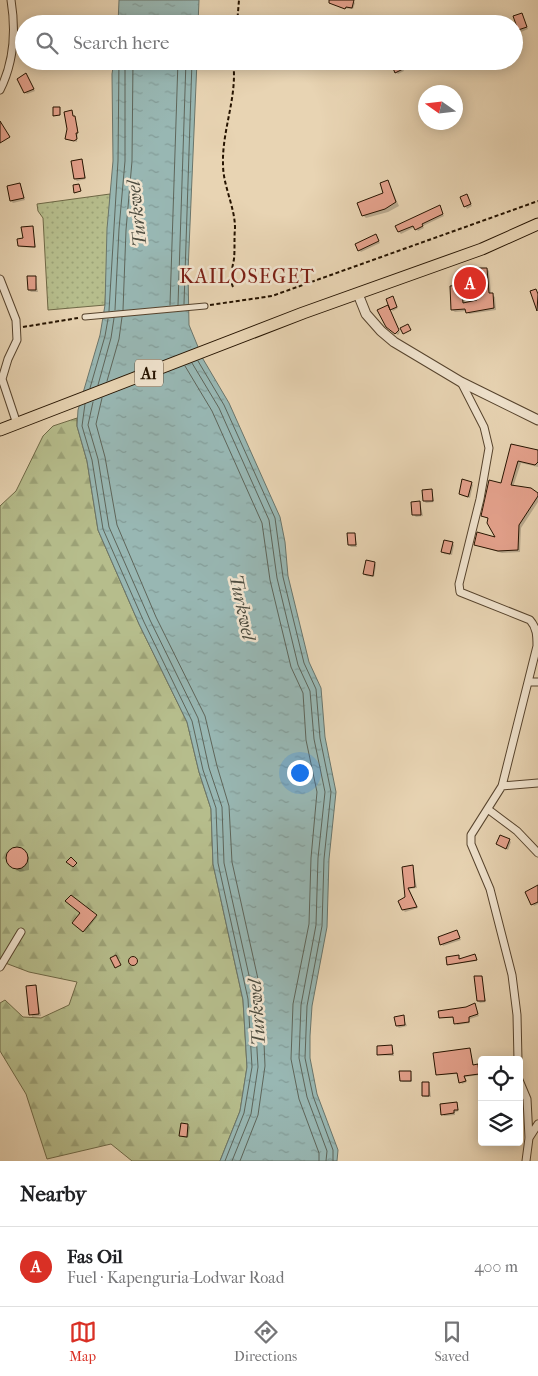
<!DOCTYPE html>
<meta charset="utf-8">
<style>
body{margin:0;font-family:"IM FELL French Canon",serif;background:#f6f6f6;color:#202124}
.controls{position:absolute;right:15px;bottom:15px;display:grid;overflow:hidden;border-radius:5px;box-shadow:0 2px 12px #0003}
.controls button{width:45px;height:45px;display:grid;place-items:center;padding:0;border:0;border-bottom:1px solid #e0e0e0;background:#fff;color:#202124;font:25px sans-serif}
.compass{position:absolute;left:418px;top:85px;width:45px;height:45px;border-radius:50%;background:#fff;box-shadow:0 2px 12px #0003;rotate:284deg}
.you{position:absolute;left:299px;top:772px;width:18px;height:18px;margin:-12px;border:4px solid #fff;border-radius:50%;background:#1a73e8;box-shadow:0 0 0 8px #1a73e833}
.badge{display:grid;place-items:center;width:32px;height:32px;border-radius:50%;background:#d93025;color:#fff;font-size:16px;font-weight:700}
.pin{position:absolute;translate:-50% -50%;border:2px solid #fff;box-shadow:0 1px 5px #0006}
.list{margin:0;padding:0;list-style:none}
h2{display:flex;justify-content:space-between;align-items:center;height:65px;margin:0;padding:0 20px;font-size:21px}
h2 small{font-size:16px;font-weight:400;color:#757577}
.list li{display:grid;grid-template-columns:32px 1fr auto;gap:15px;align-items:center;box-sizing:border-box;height:80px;padding:0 20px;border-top:1px solid #e0e0e0}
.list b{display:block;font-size:19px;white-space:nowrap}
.list p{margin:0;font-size:16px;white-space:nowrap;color:#757577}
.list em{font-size:16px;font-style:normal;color:#757577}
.icon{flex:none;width:28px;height:28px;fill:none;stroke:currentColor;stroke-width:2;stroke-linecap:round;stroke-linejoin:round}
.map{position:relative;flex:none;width:538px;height:1161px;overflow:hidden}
.search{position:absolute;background:#fff;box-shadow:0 2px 12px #0003;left:15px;right:15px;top:15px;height:55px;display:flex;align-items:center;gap:12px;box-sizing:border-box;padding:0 18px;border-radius:28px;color:#757577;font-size:19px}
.sheet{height:145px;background:#fff}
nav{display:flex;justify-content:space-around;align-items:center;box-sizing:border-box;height:70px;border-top:1px solid #e0e0e0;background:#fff;font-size:14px;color:#757577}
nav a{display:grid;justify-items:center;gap:2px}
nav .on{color:#d93025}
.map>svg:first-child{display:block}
.grass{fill:url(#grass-dots);stroke:#6e6846}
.forest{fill:url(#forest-firs);stroke:#6e6846}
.water{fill:url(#water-ripples);stroke:#6a756b}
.shadow{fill:#0003}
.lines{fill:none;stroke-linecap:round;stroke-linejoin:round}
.shore{stroke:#5e655a;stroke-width:1}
.building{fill:#e5a28d;stroke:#251300}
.pedestrian-casing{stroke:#56432d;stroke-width:7}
.minor-casing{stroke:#56432d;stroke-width:9}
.tertiary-casing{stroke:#56432d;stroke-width:11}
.trunk-casing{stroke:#251300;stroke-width:13}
.path{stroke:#251300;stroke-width:2;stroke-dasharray:4 2.5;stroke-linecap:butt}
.pedestrian{stroke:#f0e3ce;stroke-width:5}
.minor{stroke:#f0e3ce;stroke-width:7}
.tertiary{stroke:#f0e3ce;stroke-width:9}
.trunk{stroke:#e8d4b3;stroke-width:11}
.labels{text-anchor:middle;stroke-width:5;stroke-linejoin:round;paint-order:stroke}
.shield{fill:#f0e3ce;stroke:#62513e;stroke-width:1}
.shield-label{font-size:16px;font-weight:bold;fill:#251300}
.water-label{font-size:19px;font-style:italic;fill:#4d4c3f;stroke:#f0e3ce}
.quarter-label{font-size:20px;letter-spacing:1px;fill:#7a1f14;stroke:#f0e3ce}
</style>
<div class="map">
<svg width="538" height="1161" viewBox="0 0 538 1161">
<defs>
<pattern id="grass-dots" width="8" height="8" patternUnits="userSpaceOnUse" patternTransform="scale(1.25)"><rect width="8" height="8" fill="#b6bd8c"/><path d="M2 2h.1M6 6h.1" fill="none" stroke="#9ca277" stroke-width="1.8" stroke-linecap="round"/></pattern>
<pattern id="forest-firs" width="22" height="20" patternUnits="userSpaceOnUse" patternTransform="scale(1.25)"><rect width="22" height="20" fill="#b6bd8c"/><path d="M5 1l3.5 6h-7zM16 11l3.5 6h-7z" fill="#9ca277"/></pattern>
<pattern id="water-ripples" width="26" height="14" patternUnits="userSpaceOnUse" patternTransform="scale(1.25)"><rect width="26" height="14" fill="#98b7b3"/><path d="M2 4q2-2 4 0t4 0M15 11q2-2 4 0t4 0" fill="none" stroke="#839c98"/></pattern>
</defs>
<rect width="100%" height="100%" fill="#e8d4b3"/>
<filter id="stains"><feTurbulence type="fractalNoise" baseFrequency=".004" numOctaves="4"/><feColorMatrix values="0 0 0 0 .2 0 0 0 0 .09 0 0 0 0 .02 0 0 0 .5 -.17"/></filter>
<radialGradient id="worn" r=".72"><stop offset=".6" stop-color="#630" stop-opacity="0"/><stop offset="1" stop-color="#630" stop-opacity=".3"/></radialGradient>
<path class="grass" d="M110 194 105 305 48 310 43 218 38 211 37 204Z"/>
<path class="forest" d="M77 418V426L87 461 98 530 139 624 187 722 199 772 211 809 213 864 243 1000 247 1067 240 1111 220 1161H132L111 1144 47 1159 26 1094 0 1051V1003L5 1000 23 1017 41 1018 69 1005 77 982 29 972 0 961V506L16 491 43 436 53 426Z"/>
<path class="water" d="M119 0H199L198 24H118Z
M114 61H197L188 272 189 325 203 359 229 403 280 517 285 542 288 576 309 662 321 688 325 737 336 792 329 859 327 927 312 1006 310 1036V1058L317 1094 338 1150 337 1161H220L240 1111 247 1067 243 1000 213 864 211 809 199 772 187 722 139 624 98 530 87 461 77 426 78 410 100 335 105 305 107 229 113 161 112 74Z"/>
<path class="shadow" d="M341 0 353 1 355 3 353 9 341 8 339 7Z
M522 14 528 29 521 32 515 17Z
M64 61H72L76 66 71 70Z
M399 61 404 71 398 74 396 72Z
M26 75 35 91 27 94 25 92Z
M71 111 78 128 77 142 66 138Z
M82 160 86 179 77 181 75 179Z
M388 181 399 206 388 212 366 218 363 215 385 194Z
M20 184 25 200 13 203 11 201Z
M461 197H468L472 206 467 209Z
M439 207 444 216 423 226 424 228 418 231 415 227 401 234 399 232 397 227Z
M32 227 36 248 21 247 19 245Z
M376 236 380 243 361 252 359 250Z
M487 269 489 271 491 294 495 297 496 310 469 314 467 311 455 312 452 310 461 286 463 289 465 304 478 301Z
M35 277 38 292H31L29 290Z
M393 298 398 308 393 311 391 309Z
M389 309 400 332 398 335 389 329Z
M512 446 538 452V467L521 463 513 487 538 495V502L521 528 520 552 502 553 475 545 497 538 489 519 483 516 502 484Z
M471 483 473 485 470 498 462 496 460 494Z
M432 490 434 502 426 503 424 501Z
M420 502 423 516 416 517 414 515Z
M355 534 357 547H351L349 545Z
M452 543 454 545 452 555 444 554 443 552Z
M375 563 376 565 374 577 366 576 364 574Z
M509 840 511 842 508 850 497 844Z
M17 849 29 857V870L20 872 8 863 7 856 10 850Z
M413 867 417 888 409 889 418 908 405 912 403 910 407 898 403 868Z
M538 887V904L534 906 526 892Z
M96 916 97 917 85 932 74 923Z
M456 932 461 940 443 946 439 938Z
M459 957 460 960 476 957 477 961 448 965Z
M133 958 138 961 135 965 129 962Z
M481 977 486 1002 480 1003 478 1001Z
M35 986 41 1016 32 1017 27 987Z
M474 1005 479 1016 470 1019V1023L457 1025 455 1018H440Z
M403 1017 407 1026 399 1028 397 1026Z
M392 1046 394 1056 378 1055Z
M470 1050 474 1067 480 1068V1075L465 1077 467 1082 462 1084 458 1074 437 1075Z
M411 1072 412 1082H403L401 1081Z
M429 1083 431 1097H425L423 1096Z
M456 1103 459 1111 455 1112V1115L444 1116 443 1114Z
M188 1125 190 1127 188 1138 182 1137 181 1135Z"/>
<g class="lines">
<path class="shore" d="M184 304 192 61
M170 305 178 61
M178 305 186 61
M115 310 119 229 125 161V61
M123 310 126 230 132 161 133 61
M109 311 118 161 119 61
M198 361 224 405 275 518 283 577 304 663 316 689 320 738 331 792 324 859 322 926 307 1006 305 1058 313 1096 333 1150V1161
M192 363 219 408 269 520 277 578 298 665 310 691 314 739 325 792 318 858 316 925 301 1005 299 1058 307 1097 327 1151 326 1161
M185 366 212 411 262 523 270 580 291 667 303 693 306 740 317 792 311 858 309 924 293 1004 291 1059 299 1099 319 1153V1161
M107 381 119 339 122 317
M98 385 111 338 114 318
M90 388 105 336 108 319
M102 398 96 424 105 457 117 525 156 617 205 716 217 766 229 806 232 862 262 997 265 1066 258 1115 240 1161
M93 402 88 425 98 459 109 527 150 620 198 718 209 768 222 807 224 863 254 998 258 1067 251 1114 232 1161
M85 404 82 426 92 460 103 529 144 622 192 721 203 770 216 808 218 863 248 999 252 1067 244 1113 225 1161"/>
</g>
<path class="building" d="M329 0H354L352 8 346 7 345 9 329 3Z
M522 13 527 27 518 30 513 16Z
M390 61H399L403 69 395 73Z
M26 73 34 89 24 93 17 79Z
M53 107H60V115L53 116Z
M72 110 73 116H75L78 133H76L77 139 74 141 65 139 67 129 64 112Z
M0 121 10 137 0 143Z
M82 159 85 178 74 179 71 161Z
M388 180 396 202 385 209 362 216 357 203 383 193 380 183Z
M20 183 24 198 10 201 7 186Z
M79 184 81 191 74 193 73 185Z
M467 194 471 204 464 207 460 197Z
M440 205 443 214 422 224 423 226 415 230 413 226 398 232 395 226Z
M33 226 35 247 18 246 17 239 23 238 21 227Z
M376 234 379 241 358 251 355 244Z
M478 268H487L489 293H493L494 308 466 313 465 309 451 310 450 286 461 285 463 303 477 300 476 294H480Z
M27 276H36V290H28Z
M536 289 538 294 537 311 530 291Z
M393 296 397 307 390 310 386 299Z
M388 305 399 330 395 334 386 327 377 310Z
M408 324 411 330 403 334 400 328Z
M511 444 538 450V462L535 465 518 461 511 485 531 488 538 493V496L519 525 518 550 498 551 474 545 477 532 495 537 487 523 488 518 481 516 489 480 501 483Z
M462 479 472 482 468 497 459 494Z
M432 489 433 501H423L422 490Z
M420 501 421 515H412L411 502Z
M347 533H355L356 545H348Z
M444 540 453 542 450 554 441 552Z
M366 560 375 562 373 576 363 574Z
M500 835 510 839 506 849 496 844Z
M6 858a11 11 0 1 1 22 0a11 11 0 1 1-22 0Z
M71 857 77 863 73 867 66 862Z
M413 865 415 887 408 888 417 907 402 910 398 901 405 897 402 867Z
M538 885V902L531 905 525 892Z
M71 895 97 915 83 932 72 923 80 913 65 901Z
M457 930 460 938 440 945 438 937Z
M475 954 477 960 447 965 446 957 459 955V959Z
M116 955 121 965 115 968 110 958Z
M128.5 961a4.5 4.5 0 1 1 9 0a4.5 4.5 0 1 1-9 0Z
M474 976H482L485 1001H477Z
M36 985 39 1014 29 1015 26 986Z
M475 1003 478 1014 469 1017V1022L454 1024 453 1017 439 1018 438 1011 466 1007Z
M404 1015 405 1025 396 1026 394 1017Z
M392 1045 393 1054 377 1055V1046Z
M470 1048 473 1065 478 1064 479 1074 464 1076 466 1081 459 1083 457 1073 436 1075 433 1053Z
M399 1071H411V1081H400Z
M422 1082H429V1096H422Z
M457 1102 458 1110H454V1113L441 1115 440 1104Z
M181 1123 188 1124 187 1137 179 1136Z"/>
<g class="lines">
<defs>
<path id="pedestrian" d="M85 317 205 306"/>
<path id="minor" d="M0 90C14 62 16 31 11 0
M0 279 16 320 17 340 8 359 2 379 17 424
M461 382 484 427 489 448 480 499 459 584 460 592 530 620C537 628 537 636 537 646L502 786 471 835V844L490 889 512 975 517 1015 518 1060
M528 682H538
M502 786 538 783
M489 810 517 831 538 853
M0 967 21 932
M519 1080 527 1099 529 1138 526 1161
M529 1138 538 1124"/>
<path id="tertiary" d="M358 294 366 314 381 331 394 342 461 382 538 420"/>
<path id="trunk" d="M0 430 303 313 482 249 538 224"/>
</defs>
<use href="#pedestrian" class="pedestrian-casing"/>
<use href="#minor" class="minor-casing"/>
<use href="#tertiary" class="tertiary-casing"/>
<use href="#trunk" class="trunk-casing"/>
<path class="path" d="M237 24 239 0
M233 287C229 278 232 270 234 259 235 249 234 238 235 228 235 207 223 186 223 164 222 129 238 96 233 61
M210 305 272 296 538 201
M23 327 78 318"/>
<use href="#pedestrian" class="pedestrian"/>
<use href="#minor" class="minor"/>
<use href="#tertiary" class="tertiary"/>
<use href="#trunk" class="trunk"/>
</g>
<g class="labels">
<rect class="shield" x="135" y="359.5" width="28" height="27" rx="4"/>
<g class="shield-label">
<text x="149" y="379">A1</text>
</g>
<g class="water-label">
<text transform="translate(136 214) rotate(-96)" y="7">Turkwel</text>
<text transform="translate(243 607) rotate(78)" y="7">Turkwel</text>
<text transform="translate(256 1013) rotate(-94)" y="7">Turkwel</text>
</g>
<g class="quarter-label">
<text x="247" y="283">KAILOSEGET</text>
</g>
</g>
<rect width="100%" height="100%" filter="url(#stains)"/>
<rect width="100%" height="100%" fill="url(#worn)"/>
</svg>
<div class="controls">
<button><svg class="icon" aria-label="locate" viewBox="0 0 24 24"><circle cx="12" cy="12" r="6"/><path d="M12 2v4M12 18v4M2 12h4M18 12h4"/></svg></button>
<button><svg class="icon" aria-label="layers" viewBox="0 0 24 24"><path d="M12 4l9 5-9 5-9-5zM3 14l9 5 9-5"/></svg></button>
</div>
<svg class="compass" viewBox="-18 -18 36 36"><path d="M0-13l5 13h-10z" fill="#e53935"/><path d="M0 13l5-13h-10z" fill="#757577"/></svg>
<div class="you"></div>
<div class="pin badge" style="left:470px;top:283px">A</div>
<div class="search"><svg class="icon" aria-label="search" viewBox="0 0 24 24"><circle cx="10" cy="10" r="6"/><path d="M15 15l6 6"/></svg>Search here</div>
</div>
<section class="sheet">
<h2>Nearby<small></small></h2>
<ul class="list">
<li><span class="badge">A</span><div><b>Fas Oil</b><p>Fuel · Kapenguria-Lodwar Road</p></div><em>400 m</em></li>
</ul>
</section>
<nav>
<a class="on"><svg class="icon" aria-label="map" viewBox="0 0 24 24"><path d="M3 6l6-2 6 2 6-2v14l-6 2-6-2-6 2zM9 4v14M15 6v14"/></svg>Map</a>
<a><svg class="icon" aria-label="directions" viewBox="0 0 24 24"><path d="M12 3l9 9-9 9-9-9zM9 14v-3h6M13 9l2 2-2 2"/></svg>Directions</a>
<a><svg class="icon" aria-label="saved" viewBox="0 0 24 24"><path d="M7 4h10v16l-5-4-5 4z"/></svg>Saved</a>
</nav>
